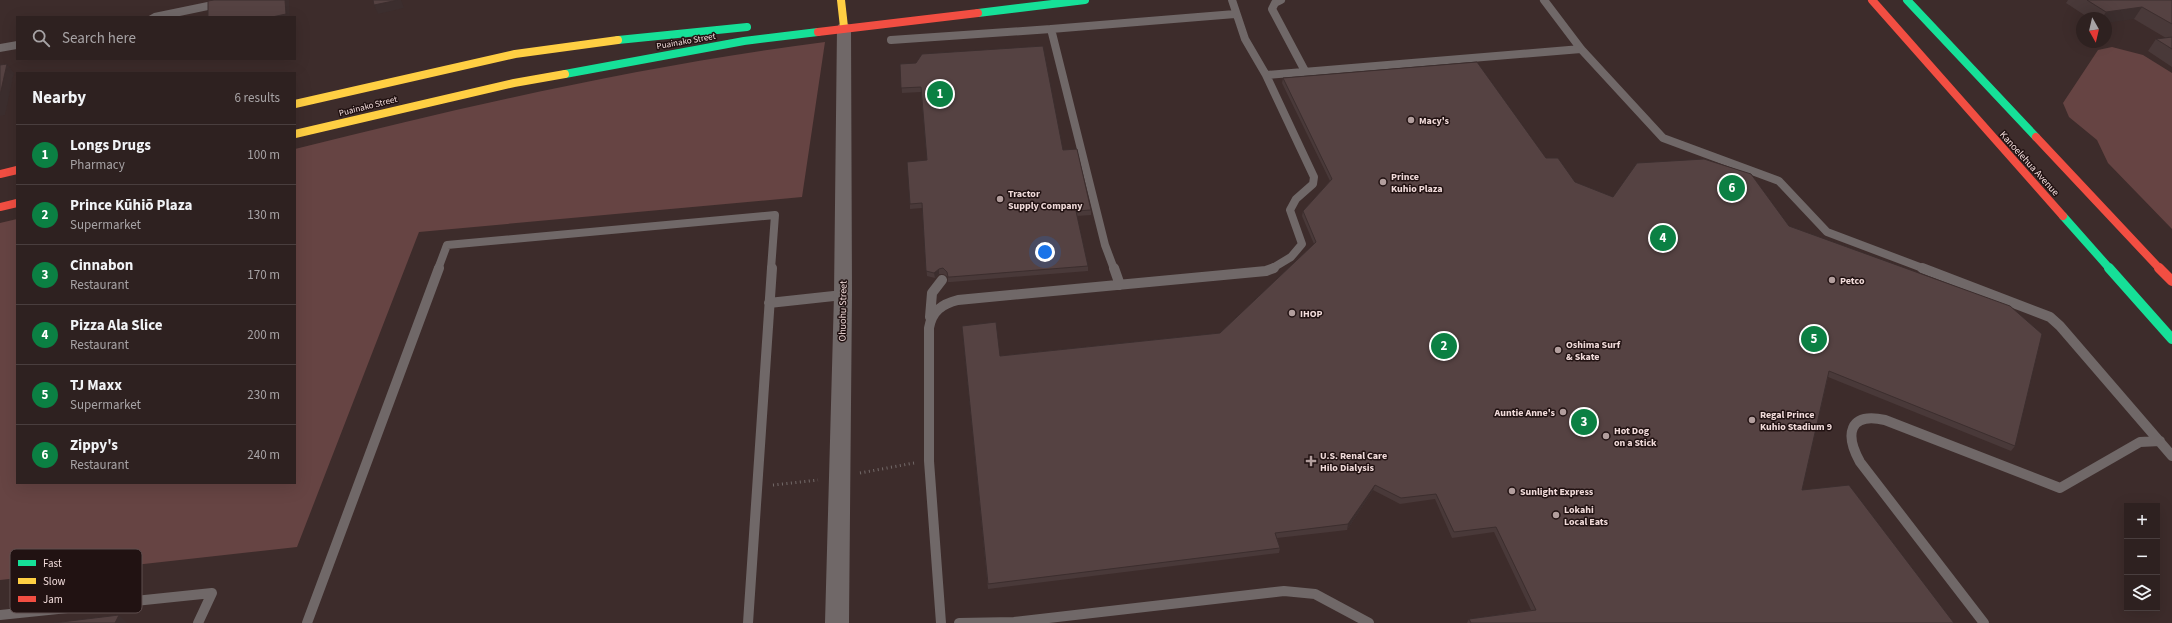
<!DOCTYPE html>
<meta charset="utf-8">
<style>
body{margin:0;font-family:"Source Sans 3",sans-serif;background:#362929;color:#f1f3f6}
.controls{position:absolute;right:12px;bottom:12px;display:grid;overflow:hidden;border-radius:0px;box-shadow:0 4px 16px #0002}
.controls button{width:36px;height:36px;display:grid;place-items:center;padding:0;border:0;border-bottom:1px solid #493e3e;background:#2e2120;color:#f1f3f6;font:20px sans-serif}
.compass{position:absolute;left:2076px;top:12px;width:36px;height:36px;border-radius:50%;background:#2e2120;box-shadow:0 4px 16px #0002;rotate:172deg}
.you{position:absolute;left:1045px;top:252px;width:14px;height:14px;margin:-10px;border:3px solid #fff;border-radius:50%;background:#1a73e8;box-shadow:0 0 0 6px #1a73e833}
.badge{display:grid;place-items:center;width:26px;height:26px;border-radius:50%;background:#0b8043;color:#fff;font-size:13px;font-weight:700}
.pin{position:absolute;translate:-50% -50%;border:2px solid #fff;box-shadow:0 1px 4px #0006}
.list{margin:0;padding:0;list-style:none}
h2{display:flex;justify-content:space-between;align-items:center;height:52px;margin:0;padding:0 16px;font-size:17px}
h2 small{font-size:13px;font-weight:400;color:#a7a3a5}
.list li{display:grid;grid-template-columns:26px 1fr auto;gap:12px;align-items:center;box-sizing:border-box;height:60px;padding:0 16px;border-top:1px solid #493e3e}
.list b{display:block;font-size:15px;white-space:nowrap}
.list p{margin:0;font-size:13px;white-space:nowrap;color:#a7a3a5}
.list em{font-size:13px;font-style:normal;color:#a7a3a5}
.icon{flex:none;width:22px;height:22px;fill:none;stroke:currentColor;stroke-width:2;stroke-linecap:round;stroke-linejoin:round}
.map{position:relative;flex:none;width:2172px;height:623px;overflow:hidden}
.search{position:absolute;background:#2e2120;box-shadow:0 4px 16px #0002;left:16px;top:16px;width:280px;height:44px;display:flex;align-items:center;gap:10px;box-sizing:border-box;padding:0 14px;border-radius:0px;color:#a7a3a5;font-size:15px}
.panel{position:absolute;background:#2e2120;box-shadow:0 4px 16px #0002;left:16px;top:72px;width:280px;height:412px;border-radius:0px}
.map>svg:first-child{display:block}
.green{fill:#664443}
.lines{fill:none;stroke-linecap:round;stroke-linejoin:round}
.path{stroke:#736a69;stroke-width:3;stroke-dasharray:1 3.5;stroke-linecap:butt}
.lane-far1{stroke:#706868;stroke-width:8}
.lane{stroke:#706868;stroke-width:10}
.street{fill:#706868;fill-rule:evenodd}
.fast-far1{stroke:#16e098;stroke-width:8}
.fast{stroke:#16e098;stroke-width:10}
.slow{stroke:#ffcf43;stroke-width:8}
.jam-far1{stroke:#f24e42;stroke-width:8}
.jam{stroke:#f24e42;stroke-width:10}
.wall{fill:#493939}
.shaded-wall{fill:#3c2e2e}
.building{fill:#554242;stroke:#3c2e2e}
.poi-dot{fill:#b29e9d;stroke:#211212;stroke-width:1.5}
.labels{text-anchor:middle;stroke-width:3;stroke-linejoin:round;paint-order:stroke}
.far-street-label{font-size:9px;fill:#f1dbda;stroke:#211212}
.poi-label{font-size:10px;font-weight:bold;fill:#f1dbda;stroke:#211212;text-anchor:start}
.street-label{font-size:10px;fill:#f1dbda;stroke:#211212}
.key{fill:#211212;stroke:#5f4e4e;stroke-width:1}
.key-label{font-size:11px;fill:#f1dbda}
</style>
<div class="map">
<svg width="2172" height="623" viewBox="0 0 2172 623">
<rect width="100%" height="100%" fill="#3d2c2b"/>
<path class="green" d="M825 42 802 197 419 232 297 547 0 580V223L17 219V483H295V149C470 105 646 65 825 42Z
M2112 47 2143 55 2172 73V229L2108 163 2097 140 2069 117 2063 103 2098 50Z"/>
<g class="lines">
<path class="path" d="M860 473 914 463
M773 485 818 480"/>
<path class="lane-far1" d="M1232 0 1245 39 1266 75
M1281 0 1275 3 1272 9 1305 71
M1544 0 1581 49 1663 138 1779 181 1827 232 1925 269
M1051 29 1235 14
M891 40 1051 29 1105 245 1114 269
M438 269 447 245 775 215 771 269
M1271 269 1291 257 1302 244 1290 210 1296 199 1313 184 1314 177 1266 75 1581 49"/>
<path class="lane" d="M1114 268 1120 285
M1922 268 2050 317 2060 326 2172 456
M769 303 843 295
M930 317 932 293 942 280
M0 615 212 593 198 623
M307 623 439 268
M748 623 772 268
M941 623 929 461V328C932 311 942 304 958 300L1266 271 1274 268
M959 623 1014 622 1284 591 1315 594 1369 623
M1984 623 1860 462C1845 435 1848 412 1885 420L2060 488 2140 442 2160 441"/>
<path class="street" d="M217 0H244L237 4 175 17H147L154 13Z
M844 23 849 24 851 27 852 295 849 623H825L834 295 837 27 839 24Z
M17 41V49L0 52V44Z"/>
<path class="fast-far1" d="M1907 0 2036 137
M978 13 1085 0
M618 40 747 27
M565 74 744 41 818 32
M2063 216 2110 269"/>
<path class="fast" d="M2109 268 2172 339"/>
<path class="slow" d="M841 0 844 27
M295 104 515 54 618 40
M295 134 514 83 565 74"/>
<path class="jam-far1" d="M1872 0 2063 216
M818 32 978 13
M2036 137 2160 269
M0 174 17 170
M0 207 17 203"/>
<path class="jam" d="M2159 268 2172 281"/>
</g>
<path class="wall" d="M2068 0H2172V67L2148 51 2156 39 2166 38 2134 19 2089 18 2066 3Z
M900 64 1063 150 1091 210V215L1077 216 1088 266V271L951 282H948V277L943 274H939L935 278 927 276 922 208 910 209V204L927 160 921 92 902 93Z
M1283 78 1546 158 1575 182 1613 197 1789 226 2015 446 2011 451 1828 377 1802 490 1954 623H1467L1469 619 1531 610 1494 532 1452 538 1435 499 1400 504 1373 490 1347 530 1277 538 1280 548 1279 553 988 589 962 326 1000 356 1220 333 1314 244 1302 216 1303 211 1330 181 1282 83Z"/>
<path class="shaded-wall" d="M285 0H289L290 17H272Z
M398 0H401L404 8 378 14 374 5Z
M2142 7 2134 19 2106 23V18H2102L2106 12Z
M7 64 14 73 5 115 0 116V95Z
M939 269V274L935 278 934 273Z
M1375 485 1373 490 1347 530 1348 524Z
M119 615 127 623H115Z"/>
<path class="building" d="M214 0H285L286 14 272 17H208V1Z
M373 0H398L374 5Z
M2087 0H2172V24L2142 7 2106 12Z
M2172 37V49L2156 39Z
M1043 46 1063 150 1077 149 1091 210 1076 211 1088 266 950 277H948L947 272 943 268 939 269 934 273 926 271 922 203 910 204 907 162 927 160 921 87 901 88 900 64 916 63 922 54Z
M1477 62 1546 158H1558L1575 182 1613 197 1637 163 1704 159 1751 174 1789 226 2010 306 2042 334 2015 446 1829 371 1802 490 1849 485 1954 623H1471L1469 619 1536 610 1496 527 1454 532 1436 494 1401 498 1375 485 1348 524 1275 533 1280 548 988 584 962 326 996 322 1000 356 1220 333 1316 242 1303 211 1332 179 1283 78Z
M7 64 0 95V65Z
M119 615 115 623H53Z"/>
<g class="poi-dot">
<circle cx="1411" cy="120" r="4"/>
<circle cx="1383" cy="182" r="4"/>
<circle cx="1000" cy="199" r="4"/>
<circle cx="1832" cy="280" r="4"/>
<circle cx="1292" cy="313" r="4"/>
<circle cx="1558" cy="350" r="4"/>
<circle cx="1563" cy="412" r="4"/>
<circle cx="1752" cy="420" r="4"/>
<circle cx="1606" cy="436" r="4"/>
<path d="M1309 455h4v4h4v4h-4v4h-4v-4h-4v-4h4z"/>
<circle cx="1512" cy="491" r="4"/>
<circle cx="1556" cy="515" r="4"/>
</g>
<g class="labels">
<g class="far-street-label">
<text transform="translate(686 41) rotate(-10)" y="3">Puainako Street</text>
<text transform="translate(368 106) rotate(-14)" y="3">Puainako Street</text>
</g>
<g class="poi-label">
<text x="1419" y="124">Macy's</text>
<text x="1391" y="180">Prince<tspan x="1391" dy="12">Kuhio Plaza</tspan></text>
<text x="1008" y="197">Tractor<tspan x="1008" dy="12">Supply Company</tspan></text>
<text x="1840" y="284">Petco</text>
<text x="1300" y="317">IHOP</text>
<text x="1566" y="348">Oshima Surf<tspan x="1566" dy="12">&amp; Skate</tspan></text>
<text x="1555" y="416" text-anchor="end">Auntie Anne's</text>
<text x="1760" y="418">Regal Prince<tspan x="1760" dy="12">Kuhio Stadium 9</tspan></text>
<text x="1614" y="434">Hot Dog<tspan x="1614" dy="12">on a Stick</tspan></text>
<text x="1320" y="459">U.S. Renal Care<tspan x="1320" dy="12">Hilo Dialysis</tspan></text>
<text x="1520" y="495">Sunlight Express</text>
<text x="1564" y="513">Lokahi<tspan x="1564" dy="12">Local Eats</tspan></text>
</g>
<g class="street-label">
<text transform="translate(2030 163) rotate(48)" y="4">Kanoelehua Avenue</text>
<text transform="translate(842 311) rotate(-89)" y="4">Ohuohu Street</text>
</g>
</g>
<rect x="10" y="549" width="132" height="64" rx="6" class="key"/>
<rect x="18" y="560" width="18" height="6" fill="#16e098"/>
<rect x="18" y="578" width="18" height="6" fill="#ffcf43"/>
<rect x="18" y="596" width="18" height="6" fill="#f24e42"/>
<g class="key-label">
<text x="43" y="567">Fast</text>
<text x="43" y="585">Slow</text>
<text x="43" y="603">Jam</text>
</g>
</svg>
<div class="controls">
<button>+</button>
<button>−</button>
<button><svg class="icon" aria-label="layers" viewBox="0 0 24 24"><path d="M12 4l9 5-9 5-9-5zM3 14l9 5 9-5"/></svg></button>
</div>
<svg class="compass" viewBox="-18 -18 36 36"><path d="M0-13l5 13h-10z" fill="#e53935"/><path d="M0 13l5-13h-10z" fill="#a7a3a5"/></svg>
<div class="you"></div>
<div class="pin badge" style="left:940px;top:94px">1</div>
<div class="pin badge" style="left:1444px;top:346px">2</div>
<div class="pin badge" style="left:1584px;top:422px">3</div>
<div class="pin badge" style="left:1663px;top:238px">4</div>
<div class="pin badge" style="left:1814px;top:339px">5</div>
<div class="pin badge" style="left:1732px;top:188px">6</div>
<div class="search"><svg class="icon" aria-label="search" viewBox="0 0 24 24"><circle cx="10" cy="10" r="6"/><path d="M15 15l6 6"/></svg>Search here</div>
<section class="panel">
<h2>Nearby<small>6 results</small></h2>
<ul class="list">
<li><span class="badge">1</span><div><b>Longs Drugs</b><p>Pharmacy</p></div><em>100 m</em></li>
<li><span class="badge">2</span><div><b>Prince Kūhiō Plaza</b><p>Supermarket</p></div><em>130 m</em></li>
<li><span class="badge">3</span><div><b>Cinnabon</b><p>Restaurant</p></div><em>170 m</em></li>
<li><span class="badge">4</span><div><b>Pizza Ala Slice</b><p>Restaurant</p></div><em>200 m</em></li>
<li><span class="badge">5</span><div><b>TJ Maxx</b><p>Supermarket</p></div><em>230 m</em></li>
<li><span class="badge">6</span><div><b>Zippy's</b><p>Restaurant</p></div><em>240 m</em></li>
</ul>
</section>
</div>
